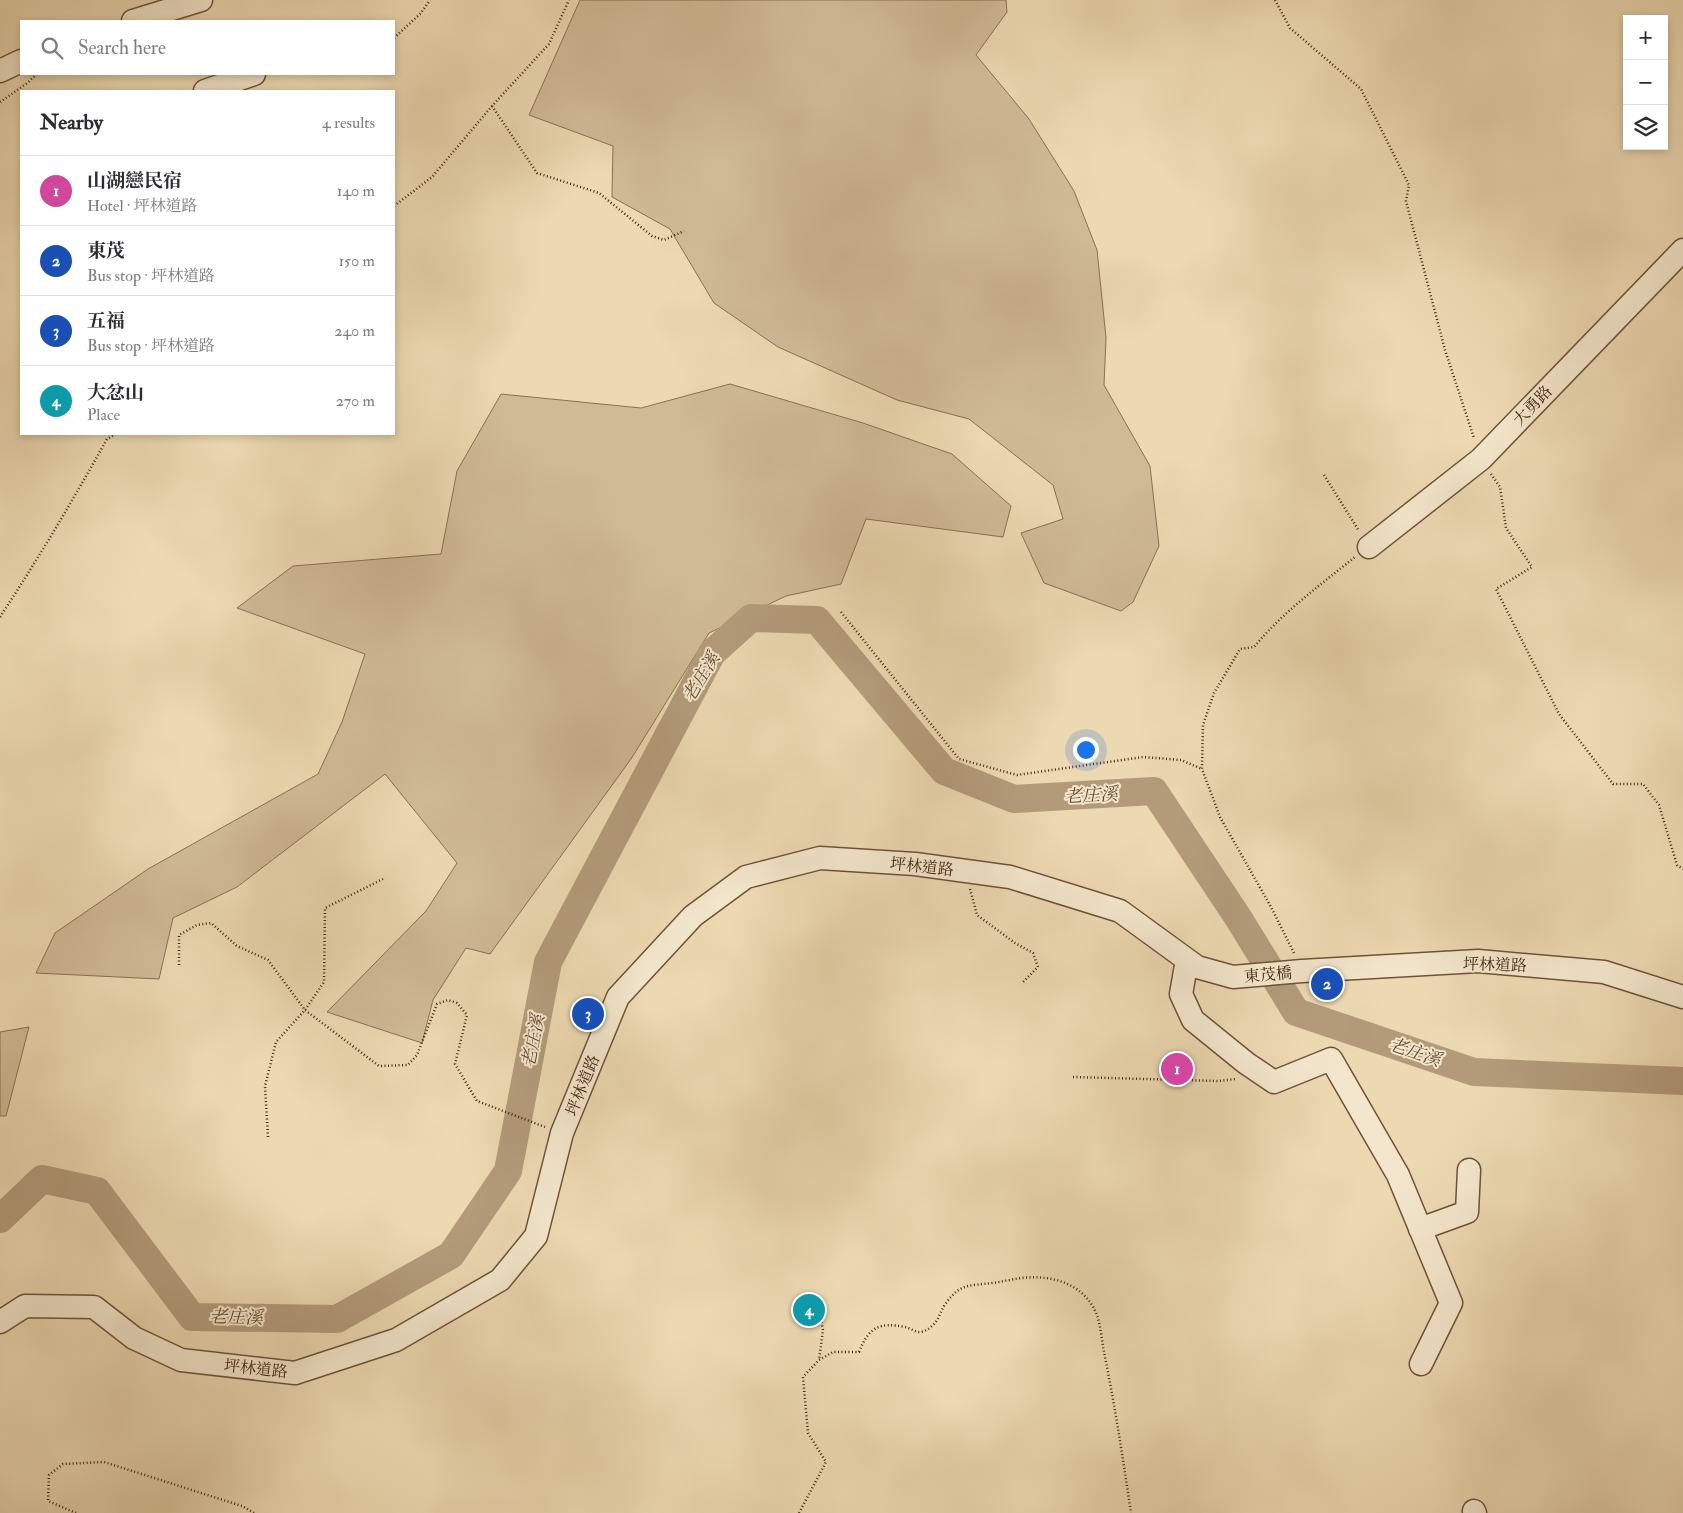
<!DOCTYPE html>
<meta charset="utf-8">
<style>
body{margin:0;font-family:"IM FELL Double Pica","Noto Serif TC",serif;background:#f2f2f3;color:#2b2b33}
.controls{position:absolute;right:15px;top:15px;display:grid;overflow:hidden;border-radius:0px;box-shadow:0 2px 8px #0003}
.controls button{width:45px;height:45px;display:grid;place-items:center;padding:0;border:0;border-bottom:1px solid #e1e1e2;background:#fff;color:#2b2b33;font:25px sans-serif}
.you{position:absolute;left:1085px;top:749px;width:18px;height:18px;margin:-12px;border:4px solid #fff;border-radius:50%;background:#1a73e8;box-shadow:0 0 0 8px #1a73e833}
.badge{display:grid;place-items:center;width:32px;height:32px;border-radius:50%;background:#8f2418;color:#fff;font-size:16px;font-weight:700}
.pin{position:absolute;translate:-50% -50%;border:2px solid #fff;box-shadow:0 1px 5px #0006}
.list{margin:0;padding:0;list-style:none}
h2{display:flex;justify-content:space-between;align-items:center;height:65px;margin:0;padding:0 20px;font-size:21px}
h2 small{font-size:16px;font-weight:400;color:#7c7c81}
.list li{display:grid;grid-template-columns:32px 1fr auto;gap:15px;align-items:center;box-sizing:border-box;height:70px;padding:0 20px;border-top:1px solid #e1e1e2}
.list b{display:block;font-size:19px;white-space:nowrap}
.list p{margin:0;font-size:16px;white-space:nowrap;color:#7c7c81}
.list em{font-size:16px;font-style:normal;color:#7c7c81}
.icon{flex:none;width:28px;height:28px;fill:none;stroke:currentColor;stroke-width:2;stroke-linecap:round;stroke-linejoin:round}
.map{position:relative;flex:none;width:1683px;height:1513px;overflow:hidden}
.search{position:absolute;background:#fff;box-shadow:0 2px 8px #0003;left:20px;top:20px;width:375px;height:55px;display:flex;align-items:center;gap:12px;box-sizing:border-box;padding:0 18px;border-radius:0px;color:#7c7c81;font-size:19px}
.panel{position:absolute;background:#fff;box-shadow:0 2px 8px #0003;left:20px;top:90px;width:375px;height:345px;border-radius:0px}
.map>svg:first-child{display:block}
.green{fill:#d0ba96;stroke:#8a7053}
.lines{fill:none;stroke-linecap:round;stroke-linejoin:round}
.river{stroke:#b39b7a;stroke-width:28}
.minor-casing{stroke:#6f5238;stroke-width:25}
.path{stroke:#452510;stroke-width:2.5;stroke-dasharray:1 2.5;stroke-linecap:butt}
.minor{stroke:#f3e6cc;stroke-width:22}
.labels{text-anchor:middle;stroke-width:4;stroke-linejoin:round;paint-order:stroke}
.street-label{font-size:16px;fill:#452510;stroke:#f3e6cc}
.water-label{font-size:18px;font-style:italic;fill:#664830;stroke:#f3e6cc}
</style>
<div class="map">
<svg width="1683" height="1513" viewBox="0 0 1683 1513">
<rect width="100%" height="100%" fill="#ecd8b1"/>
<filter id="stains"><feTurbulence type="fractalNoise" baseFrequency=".004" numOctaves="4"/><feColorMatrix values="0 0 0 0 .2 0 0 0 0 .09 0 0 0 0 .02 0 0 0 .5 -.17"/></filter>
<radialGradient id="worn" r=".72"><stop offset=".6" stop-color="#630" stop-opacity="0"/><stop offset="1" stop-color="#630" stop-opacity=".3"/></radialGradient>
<path class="green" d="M580 0H1006L1007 12 976 55 1029 119 1074 191 1097 250 1106 338 1104 385 1150 466 1159 546 1133 602 1121 611 1044 583 1021 533 1063 519 1053 485 969 419 897 400 778 347 714 303 670 229 612 197 613 146 529 115Z
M730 384 863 423 952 454 1011 506 1003 537 866 519 841 584 786 596 709 633 631 759 490 954 466 948 433 1000 422 1043 327 1012 426 911 457 863 385 774 237 887 173 918 159 979 36 973 55 933 148 869 318 774 342 722 365 654 237 608 293 566 441 554 457 471 501 394 641 408Z
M29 1027 6 1116H0V1032Z"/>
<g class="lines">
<path class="river" d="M0 1219 42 1179 97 1191 192 1317 337 1319 451 1255 508 1171 548 962 712 653 751 618 817 620 944 771 1014 799 1154 791 1239 919 1296 1012 1474 1072 1683 1081"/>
<defs>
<path id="minor" d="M133 21 201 0
M0 71 21 61
M205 91 254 74
M1369 547 1481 459 1683 250
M1187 960 1181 994 1193 1020 1246 1063 1274 1082 1331 1059 1398 1175 1451 1303 1421 1364
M1420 1229 1467 1212 1469 1170
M0 1322 25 1306 94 1307 134 1338 181 1360 295 1373 396 1340 500 1280 536 1236 562 1133 618 997 693 916 746 877 820 858 915 864 1010 877 1120 911 1197 967 1233 977 1302 971 1478 961 1604 972 1683 997
M1474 1511 1475 1513"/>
</defs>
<use href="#minor" class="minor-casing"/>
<path class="path" d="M1275 0 1290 28 1361 89 1409 185 1406 201 1445 350 1474 438
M394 38 421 13 430 0
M0 102 26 84 37 74
M492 106 537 173 599 193 652 236 664 240 684 231
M394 206 432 177 492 106 549 44 569 0
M1491 474 1500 487 1506 528 1532 567 1496 589 1559 714 1613 784H1643L1659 805 1677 865 1683 869
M1324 475 1359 531
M841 612 959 759 1017 775 1143 757 1181 760 1202 769
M0 617C38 559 73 500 107 439L116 434
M970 889 977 915 1015 943 1033 953 1038 967 1022 983
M1294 953 1271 907 1220 817 1202 769 1203 725 1214 693 1240 649 1254 647C1283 612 1319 586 1355 557
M179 965V935L197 925 211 923 237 946 268 960 305 1010 379 1066 408 1065 417 1055 437 1004 448 1000 457 1003 467 1015 455 1064 477 1101 545 1127
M1073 1077 1218 1081 1236 1079
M268 1137 265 1086 276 1042 305 1010 324 982 325 908 383 879
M808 1303 820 1314 823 1330 819 1360
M76 1513 48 1501 49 1475 63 1464 104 1462 242 1506 254 1513
M799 1513 826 1462 808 1433 803 1377 819 1360 833 1352H859C869 1327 879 1322 905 1327 910 1328 915 1332 919 1332 926 1332 931 1327 935 1323 940 1317 941 1309 946 1303 961 1283 969 1286 992 1283 1002 1282 1012 1279 1022 1278 1047 1275 1077 1281 1092 1305 1101 1319 1101 1337 1104 1352 1115 1406 1123 1459 1131 1513"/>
<use href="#minor" class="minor"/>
</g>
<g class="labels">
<g class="street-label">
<text transform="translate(1532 405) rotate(-46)" y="6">大勇路</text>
<text transform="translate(922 866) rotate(6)" y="6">坪林道路</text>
<text transform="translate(1495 964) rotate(2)" y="6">坪林道路</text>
<text transform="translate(1268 974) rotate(-5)" y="6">東茂橋</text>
<text transform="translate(582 1085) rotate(-68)" y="6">坪林道路</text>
<text transform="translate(256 1368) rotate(6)" y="6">坪林道路</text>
</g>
<g class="water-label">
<text transform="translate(701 677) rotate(-59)" y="6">老庄溪</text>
<text transform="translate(1091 795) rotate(-3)" y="6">老庄溪</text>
<text transform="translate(533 1041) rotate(-79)" y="6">老庄溪</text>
<text transform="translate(1415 1052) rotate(19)" y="6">老庄溪</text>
<text transform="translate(236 1317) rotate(1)" y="6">老庄溪</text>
</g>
</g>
<rect width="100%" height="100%" filter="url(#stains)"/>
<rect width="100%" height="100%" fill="url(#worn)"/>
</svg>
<div class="controls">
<button>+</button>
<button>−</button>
<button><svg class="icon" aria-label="layers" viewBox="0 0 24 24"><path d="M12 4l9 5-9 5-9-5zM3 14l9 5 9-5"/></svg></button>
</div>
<div class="you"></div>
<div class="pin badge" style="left:1177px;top:1069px;background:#d1479c">1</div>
<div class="pin badge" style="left:1327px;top:984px;background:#1a4fb4">2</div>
<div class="pin badge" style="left:588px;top:1014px;background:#1a4fb4">3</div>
<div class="pin badge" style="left:809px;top:1310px;background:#0f9aa8">4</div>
<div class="search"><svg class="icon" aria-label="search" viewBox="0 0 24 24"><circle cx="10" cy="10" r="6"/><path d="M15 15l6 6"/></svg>Search here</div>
<section class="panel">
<h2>Nearby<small>4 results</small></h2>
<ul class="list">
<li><span class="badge" style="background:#d1479c">1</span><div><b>山湖戀民宿</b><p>Hotel · 坪林道路</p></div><em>140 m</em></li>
<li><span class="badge" style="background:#1a4fb4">2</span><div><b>東茂</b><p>Bus stop · 坪林道路</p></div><em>150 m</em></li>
<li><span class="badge" style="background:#1a4fb4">3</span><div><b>五福</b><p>Bus stop · 坪林道路</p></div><em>240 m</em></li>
<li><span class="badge" style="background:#0f9aa8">4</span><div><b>大忿山</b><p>Place</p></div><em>270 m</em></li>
</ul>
</section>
</div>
